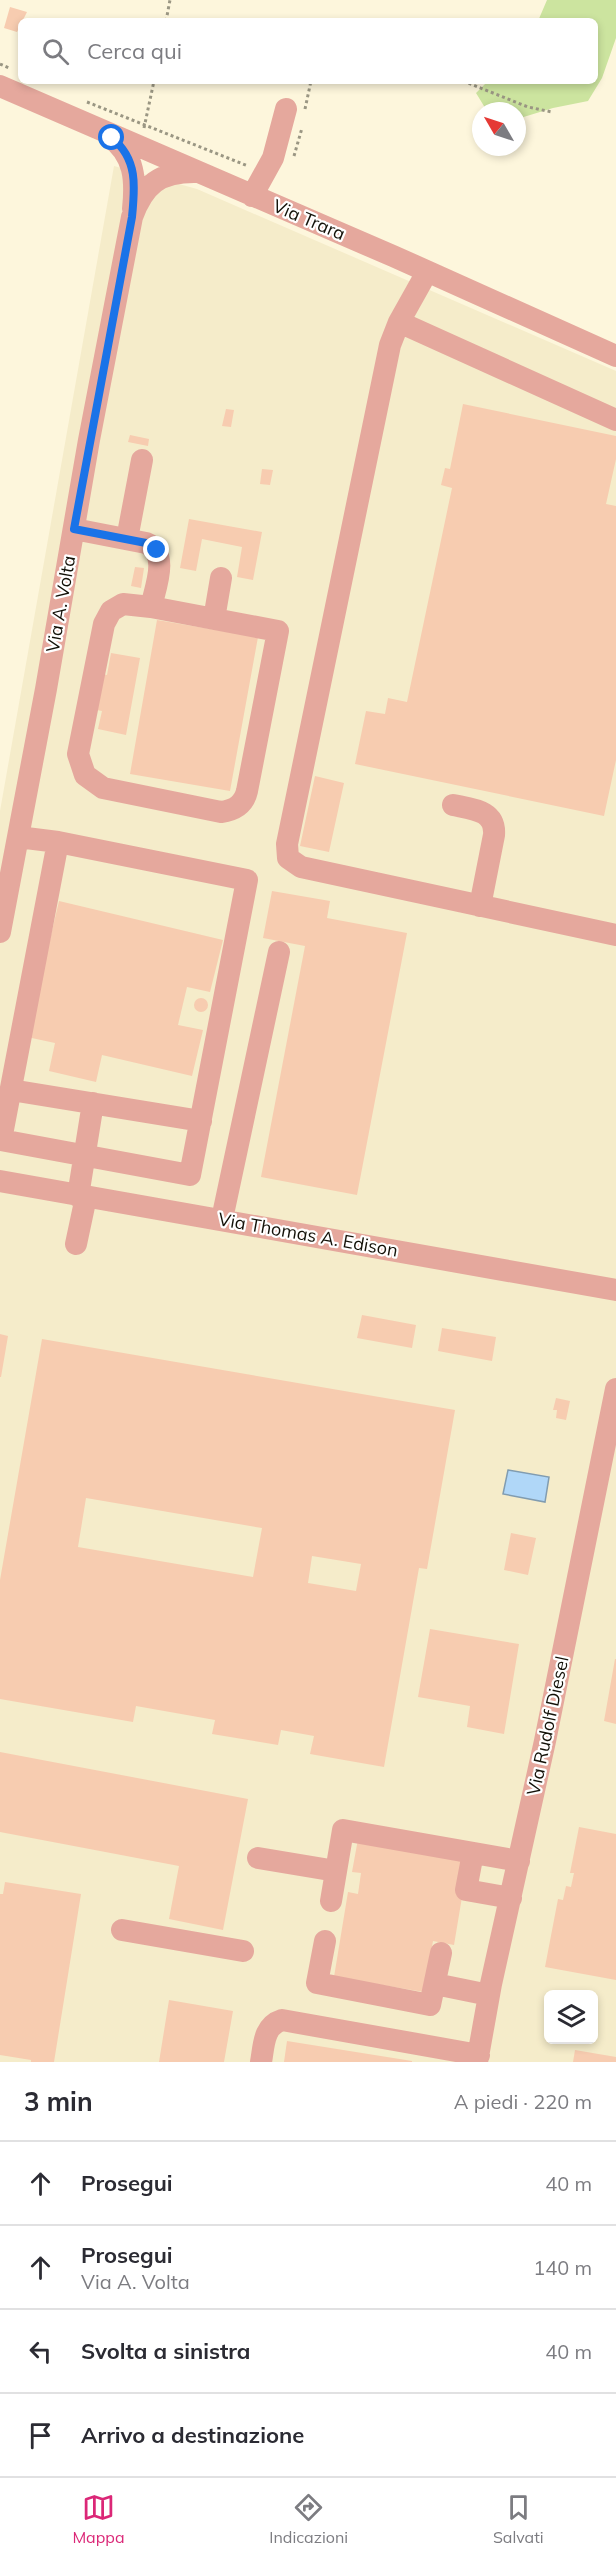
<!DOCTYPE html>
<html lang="it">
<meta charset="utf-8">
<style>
body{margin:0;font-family:Mulish,sans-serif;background:#f7f7f7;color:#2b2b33}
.controls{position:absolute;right:18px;bottom:18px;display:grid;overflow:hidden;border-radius:9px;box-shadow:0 3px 9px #0003}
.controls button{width:54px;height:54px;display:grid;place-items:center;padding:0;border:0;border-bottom:2px solid #e1e1e2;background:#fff;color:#2b2b33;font:30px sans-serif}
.compass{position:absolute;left:472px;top:102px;width:54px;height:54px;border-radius:50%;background:#fff;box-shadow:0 3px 9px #0003;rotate:309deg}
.stop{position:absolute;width:18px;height:18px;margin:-14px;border:4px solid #1a73e8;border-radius:50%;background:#fff}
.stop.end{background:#1a73e8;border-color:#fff;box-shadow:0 2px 6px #0008}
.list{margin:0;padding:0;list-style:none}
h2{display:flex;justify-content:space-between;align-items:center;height:78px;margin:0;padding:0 24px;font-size:26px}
h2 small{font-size:20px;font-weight:400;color:#7c7c81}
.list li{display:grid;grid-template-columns:39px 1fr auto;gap:18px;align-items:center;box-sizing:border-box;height:84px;padding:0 24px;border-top:2px solid #e1e1e2}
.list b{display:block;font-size:22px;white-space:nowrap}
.list p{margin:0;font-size:20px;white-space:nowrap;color:#7c7c81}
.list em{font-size:20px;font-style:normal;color:#7c7c81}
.icon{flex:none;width:33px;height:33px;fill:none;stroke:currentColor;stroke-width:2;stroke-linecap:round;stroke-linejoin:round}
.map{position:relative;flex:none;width:616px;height:2062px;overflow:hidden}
.search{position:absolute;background:#fff;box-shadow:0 3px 9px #0003;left:18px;right:18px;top:18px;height:66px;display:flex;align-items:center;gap:15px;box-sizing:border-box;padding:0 21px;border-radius:9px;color:#7c7c81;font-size:22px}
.sheet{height:414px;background:#fff}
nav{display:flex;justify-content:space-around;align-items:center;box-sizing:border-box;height:84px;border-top:2px solid #e1e1e2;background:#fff;font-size:16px;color:#7c7c81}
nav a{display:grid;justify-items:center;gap:3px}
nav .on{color:#db2777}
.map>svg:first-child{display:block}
.built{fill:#f5ecca;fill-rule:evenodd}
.green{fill:#cce49f}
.water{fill:#b0d7f8;stroke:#819cb0;stroke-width:1.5}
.building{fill:#f7ccb0;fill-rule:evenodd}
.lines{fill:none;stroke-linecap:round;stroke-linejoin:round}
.path{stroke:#9a9683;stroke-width:3;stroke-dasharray:3 3;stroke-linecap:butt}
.minor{stroke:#e5a89d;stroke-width:22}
.route{stroke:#1a73e8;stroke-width:8}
.labels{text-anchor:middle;stroke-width:4.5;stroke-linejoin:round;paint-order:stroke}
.street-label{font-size:18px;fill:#131108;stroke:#fff}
</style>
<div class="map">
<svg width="616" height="2062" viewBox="0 0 616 2062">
<rect width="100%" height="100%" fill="#fdf6dc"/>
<path class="built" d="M114 166 197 189 616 371V2062H0V811ZM548 1994H594V2040H548Z"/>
<path class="green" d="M547 0H616V38L602 78 588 101 553 108 517 119V111H487L476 93 488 81H595V21H538Z"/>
<path class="water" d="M508 1470 549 1477 545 1502 503 1494Z"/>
<path class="building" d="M10 7 27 12 17 32 4 28Z
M463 404 616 436V459L606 504 616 506V760L604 816 355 764 366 711 385 714 388 698 407 702 452 488 441 485 445 468 450 469Z
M226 409 234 410 231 427 222 426Z
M130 435 149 439 148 446 128 442Z
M262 469 273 470 270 485 260 484Z
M189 519 262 532 253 580 237 577 242 547 202 539 196 571 180 568Z
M135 567 144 568 141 588 131 586Z
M157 620 258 637 230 791 130 774Z
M111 653 140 658 126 735 98 729 102 711 91 709 97 673 107 675Z
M315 776 344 783 329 852 300 846Z
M272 891 330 901 327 918 407 933 357 1195 261 1177 305 946 263 938Z
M59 901 223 940 210 992 187 987 178 1025 203 1030 192 1076 102 1055 96 1082 49 1071 55 1043 27 1037Z
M194 1005a7 7 0 1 1 14 0a7 7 0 1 1-14 0Z
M362 1315 416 1325 412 1348 357 1338Z
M442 1328 496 1337 492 1361 438 1351Z
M0 1334 8 1336 1 1377H0Z
M42 1339 455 1410 427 1569 419 1568 384 1767 310 1754 314 1736 281 1730 278 1745 212 1734 215 1720 136 1706 133 1722 0 1699V1580ZM86 1498 262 1528 253 1577 78 1547ZM312 1556 361 1564 356 1591 308 1583Z
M556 1398 570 1401 566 1420 556 1418 557 1410H553Z
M511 1533 536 1538 528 1575 504 1570Z
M430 1629 519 1644 504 1734 467 1727 470 1706 418 1697Z
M615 1659H616V1724L604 1721Z
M0 1752 248 1799 223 1930 169 1919 179 1866 0 1832Z
M579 1827 616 1834V1980L545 1967 558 1899 563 1900 566 1886 571 1887 574 1873H570Z
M358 1839 463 1857V1891L454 1945 433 1941 424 1992 334 1977 348 1892 358 1894 361 1873 352 1872Z
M5 1882 81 1894 54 2062H31V2060L0 2055V1894H3Z
M169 2000 233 2011 224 2062H159Z
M287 2041 412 2061V2062H284Z
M575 2050 616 2057V2062H573Z"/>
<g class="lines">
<path class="path" d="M166 21 170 0
M0 64 9 68
M463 81 528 107 552 112
M87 102 248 166
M305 109 311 81
M144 128 154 81
M294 156 302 128"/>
<path class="minor" d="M0 86 393 256 616 356
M110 137C135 155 136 181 133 209
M252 196 273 158 286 109
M427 272 399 322 390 345 287 844 288 858 301 867 616 935
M399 322 616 420
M74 529 146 543C170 553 155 588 151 607
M127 539 142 460
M123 604 151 607 278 631 247 791C244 804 235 810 221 812L103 788 85 775 78 754 104 624 111 611Z
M214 619 221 578
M453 805C472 809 496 810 494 835L480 906
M18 837 58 842 247 880 190 1175 1 1140 58 842
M0 932 46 689 89 440 132 217C144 184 160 172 194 172
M11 1090 201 1121
M0 1181 616 1290
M78 1196 93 1103
M222 1219 279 952
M76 1244 86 1197
M473 1853 466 1890 511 1898
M258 1858 336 1871
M331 1901 343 1830 519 1861
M122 1930 243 1951
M325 1941 317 1983 430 2005 441 1953
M435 1984 489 1995
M261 2062C264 2046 263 2026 282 2020L479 2055
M477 2062 491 1984 545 1741 616 1389"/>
</g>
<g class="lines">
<path class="route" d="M112 138C138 159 135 187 132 217L74 529 146 543 157 550"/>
</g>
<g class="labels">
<g class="street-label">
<text transform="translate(309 220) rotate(23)" y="6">Via Trara</text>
<text transform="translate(61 604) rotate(-80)" y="6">Via A. Volta</text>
<text transform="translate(308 1235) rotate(10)" y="6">Via Thomas A. Edison</text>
<text transform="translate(548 1726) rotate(-78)" y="6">Via Rudolf Diesel</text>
</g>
</g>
</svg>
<div class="controls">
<button><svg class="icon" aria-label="layers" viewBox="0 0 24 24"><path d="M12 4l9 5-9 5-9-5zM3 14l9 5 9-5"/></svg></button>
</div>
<svg class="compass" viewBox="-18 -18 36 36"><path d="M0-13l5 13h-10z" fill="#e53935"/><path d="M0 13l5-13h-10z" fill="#7c7c81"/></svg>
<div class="stop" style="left:112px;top:138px"></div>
<div class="stop end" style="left:157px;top:550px"></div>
<div class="search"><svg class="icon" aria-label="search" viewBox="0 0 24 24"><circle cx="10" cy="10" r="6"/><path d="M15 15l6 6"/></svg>Cerca qui</div>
</div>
<section class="sheet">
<h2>3 min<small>A piedi · 220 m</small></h2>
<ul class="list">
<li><svg class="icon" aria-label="ahead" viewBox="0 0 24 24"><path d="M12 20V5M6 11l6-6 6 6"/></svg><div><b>Prosegui</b></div><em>40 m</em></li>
<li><svg class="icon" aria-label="ahead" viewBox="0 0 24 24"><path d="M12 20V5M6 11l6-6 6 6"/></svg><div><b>Prosegui</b><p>Via A. Volta</p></div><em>140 m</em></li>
<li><svg class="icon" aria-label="left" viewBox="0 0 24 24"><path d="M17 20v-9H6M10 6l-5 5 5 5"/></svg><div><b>Svolta a sinistra</b></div><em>40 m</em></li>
<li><svg class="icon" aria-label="arrive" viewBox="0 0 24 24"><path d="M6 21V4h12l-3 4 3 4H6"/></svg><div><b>Arrivo a destinazione</b></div></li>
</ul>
</section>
<nav>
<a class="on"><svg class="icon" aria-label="map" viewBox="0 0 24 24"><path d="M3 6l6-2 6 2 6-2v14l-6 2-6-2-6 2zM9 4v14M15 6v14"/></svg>Mappa</a>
<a><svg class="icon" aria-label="directions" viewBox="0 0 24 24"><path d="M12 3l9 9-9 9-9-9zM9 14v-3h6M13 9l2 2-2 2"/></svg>Indicazioni</a>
<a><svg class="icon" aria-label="saved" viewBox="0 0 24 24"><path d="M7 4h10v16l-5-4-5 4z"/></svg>Salvati</a>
</nav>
